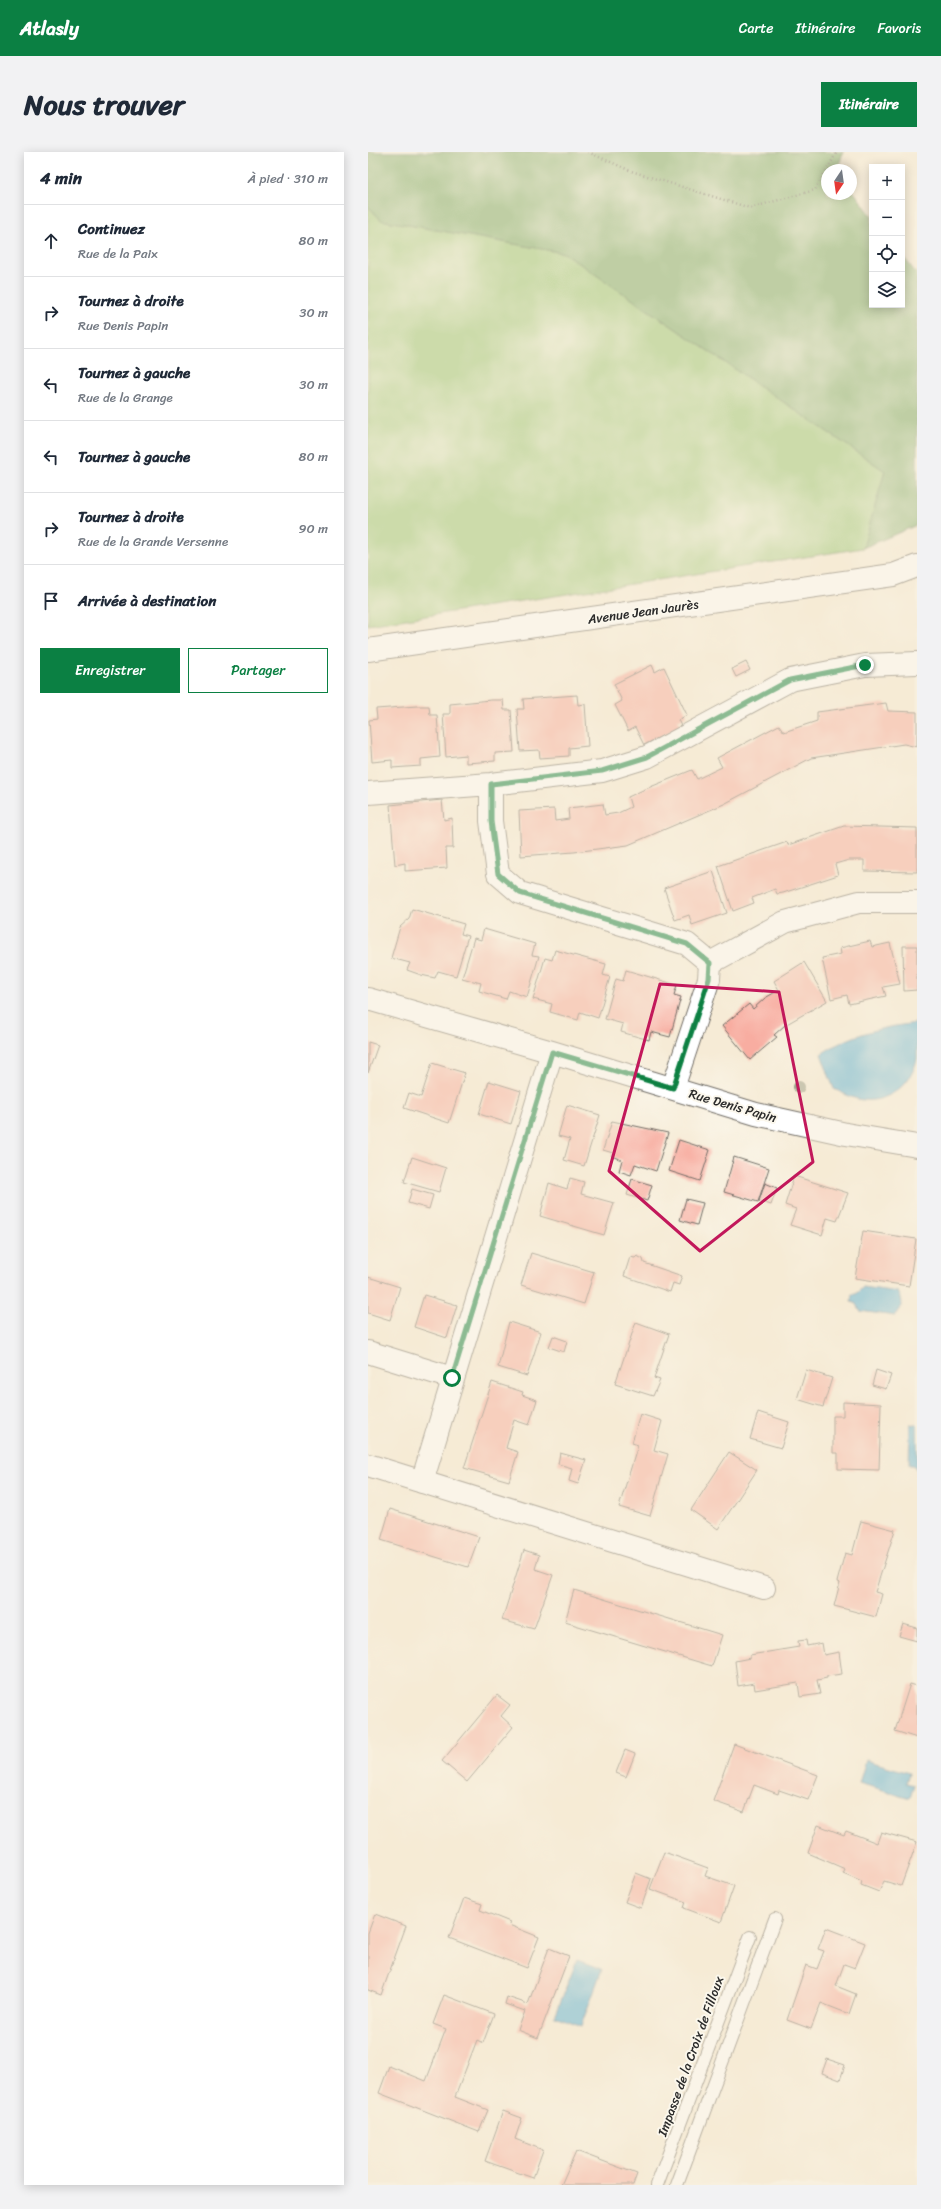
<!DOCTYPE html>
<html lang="fr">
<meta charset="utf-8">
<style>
body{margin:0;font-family:Sriracha,sans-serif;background:#f2f2f3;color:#1f2937}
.controls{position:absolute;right:12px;top:12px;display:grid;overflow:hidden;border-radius:0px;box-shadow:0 2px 10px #0003}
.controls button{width:36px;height:36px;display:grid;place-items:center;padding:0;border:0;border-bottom:1px solid #e0e1e3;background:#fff;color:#1f2937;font:20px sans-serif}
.compass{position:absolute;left:453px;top:12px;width:36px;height:36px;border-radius:50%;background:#fff;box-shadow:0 2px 10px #0003;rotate:193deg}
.stop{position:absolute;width:12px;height:12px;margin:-9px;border:3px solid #0b8043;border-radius:50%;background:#fff}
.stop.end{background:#0b8043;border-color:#fff;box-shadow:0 1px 4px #0008}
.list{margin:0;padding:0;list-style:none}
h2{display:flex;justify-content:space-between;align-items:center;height:52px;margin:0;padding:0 16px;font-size:17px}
h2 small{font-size:13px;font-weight:400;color:#747a83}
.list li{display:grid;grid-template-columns:26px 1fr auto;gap:12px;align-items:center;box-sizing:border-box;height:72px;padding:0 16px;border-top:1px solid #e0e1e3}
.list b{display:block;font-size:15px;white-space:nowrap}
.list p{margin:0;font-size:13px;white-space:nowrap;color:#747a83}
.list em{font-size:13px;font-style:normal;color:#747a83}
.actions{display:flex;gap:8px;padding:12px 16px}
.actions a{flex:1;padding:9px 0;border:1px solid #0b8043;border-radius:0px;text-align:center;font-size:14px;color:#0b8043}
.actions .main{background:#0b8043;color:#fff}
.icon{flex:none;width:22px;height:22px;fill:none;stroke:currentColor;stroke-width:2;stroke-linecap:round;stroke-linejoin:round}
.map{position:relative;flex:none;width:549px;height:2033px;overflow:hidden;border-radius:0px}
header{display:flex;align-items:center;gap:24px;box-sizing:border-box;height:56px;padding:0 20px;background:#0b8043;color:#fff}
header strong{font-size:19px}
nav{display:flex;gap:22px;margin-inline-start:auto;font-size:14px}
.intro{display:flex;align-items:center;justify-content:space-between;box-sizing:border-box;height:96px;padding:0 24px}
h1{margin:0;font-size:28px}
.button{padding:10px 18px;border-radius:0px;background:#0b8043;color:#fff;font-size:14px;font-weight:700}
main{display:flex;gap:24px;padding:0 24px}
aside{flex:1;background:#fff;border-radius:0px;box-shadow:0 2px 10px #0003}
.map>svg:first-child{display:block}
.green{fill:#9ac877;stroke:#627a51}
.forest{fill:#7bac68;stroke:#536c4a}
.water{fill:#5ab1d7;stroke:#426e81}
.building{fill:#f8ada1}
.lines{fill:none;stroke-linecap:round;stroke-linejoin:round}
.lane-casing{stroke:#726e67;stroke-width:14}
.street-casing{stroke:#726e67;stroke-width:24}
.secondary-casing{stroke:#726e67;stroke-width:24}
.path{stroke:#726e67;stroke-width:2.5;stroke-dasharray:1 3;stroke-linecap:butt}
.lane{stroke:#fff;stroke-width:12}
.street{stroke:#fff;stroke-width:22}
.secondary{stroke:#fff;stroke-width:22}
.tree{fill:#989b85}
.route{stroke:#0b8043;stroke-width:5}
.marked{fill:none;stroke:#c2185b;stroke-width:3;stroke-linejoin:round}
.labels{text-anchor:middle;stroke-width:4;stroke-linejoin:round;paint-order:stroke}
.street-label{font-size:13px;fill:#2b2b2b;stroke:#fbf7ec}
</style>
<header>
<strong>Atlasly</strong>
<nav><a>Carte</a><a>Itinéraire</a><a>Favoris</a></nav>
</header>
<div class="intro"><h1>Nous trouver</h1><a class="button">Itinéraire</a></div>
<main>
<aside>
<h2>4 min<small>À pied · 310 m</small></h2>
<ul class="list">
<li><svg class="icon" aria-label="ahead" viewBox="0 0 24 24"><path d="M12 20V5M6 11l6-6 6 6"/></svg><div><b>Continuez</b><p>Rue de la Paix</p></div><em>80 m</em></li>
<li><svg class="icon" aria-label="right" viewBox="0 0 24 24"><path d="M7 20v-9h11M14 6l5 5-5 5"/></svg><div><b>Tournez à droite</b><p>Rue Denis Papin</p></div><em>30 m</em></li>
<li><svg class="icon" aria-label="left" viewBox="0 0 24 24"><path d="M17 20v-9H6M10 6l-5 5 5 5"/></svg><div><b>Tournez à gauche</b><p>Rue de la Grange</p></div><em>30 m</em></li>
<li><svg class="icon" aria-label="left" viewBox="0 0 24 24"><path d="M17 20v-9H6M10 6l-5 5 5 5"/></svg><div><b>Tournez à gauche</b></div><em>80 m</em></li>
<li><svg class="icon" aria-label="right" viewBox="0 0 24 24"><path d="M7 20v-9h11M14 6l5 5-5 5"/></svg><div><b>Tournez à droite</b><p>Rue de la Grande Versenne</p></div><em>90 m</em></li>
<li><svg class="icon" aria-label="arrive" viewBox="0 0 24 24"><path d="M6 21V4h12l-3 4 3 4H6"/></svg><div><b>Arrivée à destination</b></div></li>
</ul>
<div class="actions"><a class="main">Enregistrer</a><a>Partager</a></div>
</aside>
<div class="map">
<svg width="549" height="2033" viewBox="0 0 549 2033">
<rect width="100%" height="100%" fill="#fbf7ec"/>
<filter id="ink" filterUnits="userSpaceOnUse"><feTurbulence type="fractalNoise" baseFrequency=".025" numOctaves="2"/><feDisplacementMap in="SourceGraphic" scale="8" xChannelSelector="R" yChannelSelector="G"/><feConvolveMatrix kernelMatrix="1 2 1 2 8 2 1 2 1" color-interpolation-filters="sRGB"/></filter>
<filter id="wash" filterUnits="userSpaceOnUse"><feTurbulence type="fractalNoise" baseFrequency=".012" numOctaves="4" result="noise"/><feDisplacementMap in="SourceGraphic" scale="16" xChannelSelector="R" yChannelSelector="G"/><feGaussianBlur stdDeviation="0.9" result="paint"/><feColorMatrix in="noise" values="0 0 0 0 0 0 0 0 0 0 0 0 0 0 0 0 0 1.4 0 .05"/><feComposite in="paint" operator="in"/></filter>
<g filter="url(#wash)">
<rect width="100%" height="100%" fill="#f6ebd6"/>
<path class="green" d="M0 54 13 68 196 101 517 319 495 396 0 473Z"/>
<path class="forest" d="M0 0H475L470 18H459V42H483V36L504 64V153H534V103L549 122V373L495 396 517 319 196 101 13 68 0 54Z"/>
<path class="water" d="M549 871C549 882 549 895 549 906 545 931 521 951 495 948 485 947 475 941 466 937L453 902C483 882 514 875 549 871Z
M495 1135 530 1140C536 1150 535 1155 527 1164L492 1159 487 1151 483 1150 484 1142H488Z
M542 1272 549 1273V1318L545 1313H541Z
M498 1608 541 1621 538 1631 546 1633 542 1646 491 1631Z
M209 1808 234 1817 213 1874 187 1864Z"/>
<g id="blocks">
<path class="building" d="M378 510 382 518 368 525 364 517Z
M284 513 287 520 296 515 319 563 310 568 313 574 276 593 267 575 260 579 247 553 254 549 246 532Z
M209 543 210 553 217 552 220 594 201 596V604L172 606 171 598 152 599 149 557H156L155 547Z
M123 548H135L136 558H143L146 600 127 601V609L98 611V603L78 605 75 562H82V552Z
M518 551 520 559 549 560V595L536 592 443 606 356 652 260 693 206 700 153 704 151 659 186 657 187 669 201 667 200 656 218 654 235 652 237 663 250 661 263 655 260 645 275 638 324 618 329 627 354 615 349 606 411 573 416 580 449 569V560Z
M49 554H61L62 563H69L72 605 53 607V614L24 616V608L4 610 1 568 9 567 8 557Z
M74 648 76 668 84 666 85 696H78L79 716 37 719V711L27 713 22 653Z
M476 674 549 676V720L496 719V708H481L467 712 470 723 415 741 409 742 407 737 384 746 386 751 365 759 350 714 419 690 420 693Z
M345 719 359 761 324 773 321 763 307 768 296 736Z
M44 757 96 772 93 782 100 784 88 824 70 819 67 826 53 823 39 818 42 811 23 806 32 775 41 767Z
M116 777 167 792 164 803 171 804 159 845 141 839 138 847 111 839 113 831 94 826 106 786 113 788Z
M502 789 504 795 522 791 532 832 515 835 518 844 481 852 479 843 463 847 454 806 473 802 472 796Z
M535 794H549V838L536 839Z
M187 798 238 812 235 823 242 825 230 866 212 860 210 868 182 860 184 852 165 847 177 806 184 808Z
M436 810 459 849 417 873 406 883 409 885 382 908 354 874 381 852 385 857 397 846 411 838 406 829Z
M258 818 309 833 306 843 313 845 302 885 283 880 281 888 253 880 255 872 237 867 248 827 255 829Z
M0 890 10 893 0 921Z
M64 911 97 921 81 971 36 956 41 941 53 945Z
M121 929 153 939 143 972 111 962Z
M199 953 232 963 216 1014 196 1008 202 987 190 984Z
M244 969 300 981 288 1019 267 1012 263 1023 251 1019 254 1008 243 1004 245 1001 235 998Z
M311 988 342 998 332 1029 301 1019Z
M44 1005 78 1016 71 1040 36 1030Z
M366 1005 401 1016 390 1050 356 1040Z
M426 1024 480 1041 469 1069 459 1066 454 1083 422 1073 428 1057 417 1053Z
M202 1026 216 1030 213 1042 246 1051 236 1083 172 1064 181 1031 199 1037Z
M264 1027 284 1033 279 1049 259 1043Z
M397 1031 409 1036 403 1053 391 1049Z
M44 1037 65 1043 61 1057 40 1051Z
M318 1047 335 1051 329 1073 312 1068Z
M495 1079 548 1087 541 1134 487 1126Z
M163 1101 226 1120 216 1152 153 1133Z
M269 1104 275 1107 276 1111 314 1124 311 1133 305 1131 302 1140 256 1124 262 1105 267 1106Z
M0 1125 32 1135 22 1168 0 1161Z
M56 1143 89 1153 79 1186 46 1175Z
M141 1170 173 1180 159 1224 130 1215Z
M268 1170 301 1182 286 1226 292 1228 285 1244 247 1232Z
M185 1184 199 1189 196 1200 181 1195Z
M438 1218 464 1226 455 1255 429 1247Z
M508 1218 523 1223 518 1237 504 1233Z
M124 1230 155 1240 154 1243 169 1248 161 1273 146 1268 138 1296 150 1300 141 1329 96 1316Z
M475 1250 513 1252 511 1318 470 1317V1301H465V1264H475Z
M390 1260 421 1270 413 1296 382 1287Z
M272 1262 294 1269 286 1298 300 1302 282 1364 251 1355 270 1293 264 1291Z
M361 1300 389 1318 350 1377 323 1358Z
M192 1301 218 1308 210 1332 201 1329 204 1316 190 1312Z
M22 1357 111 1385 100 1415 13 1388Z
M493 1369 527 1378 507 1440 514 1442 508 1465 466 1454 472 1431 469 1430 477 1401 484 1403Z
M156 1398 171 1403 167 1417 185 1423 166 1477 134 1468Z
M206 1438 354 1483 344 1514 197 1470Z
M535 1472 549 1476V1489L531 1484Z
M438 1488 439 1494 454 1491 456 1503 471 1500 474 1522 459 1524V1526L449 1528 452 1542 432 1545 430 1531 387 1538 386 1531 370 1534 367 1509 382 1506V1503L431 1495 430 1489Z
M542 1532 549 1534V1586L527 1579Z
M129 1543 142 1553 133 1564 145 1575 99 1630 74 1609Z
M366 1592 450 1623 440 1648 411 1638 410 1642 386 1633 376 1660 345 1649Z
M257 1598 267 1602 258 1625 248 1621Z
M450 1673 476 1683 478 1679 509 1691 513 1680 549 1690 533 1734 516 1729 511 1740 493 1733 494 1729 475 1721 477 1717 440 1701Z
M296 1700 340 1716 337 1724 366 1734 353 1770 316 1756 318 1750 282 1737Z
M268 1721 283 1727 273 1756 257 1750Z
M96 1746 114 1752 112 1758 142 1770 141 1773 171 1785 159 1816 81 1786Z
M7 1762 38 1774 13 1843 0 1838V1781Z
M458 1776 497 1791 487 1816 476 1812 468 1834 488 1842 481 1862 453 1851 443 1877 419 1868 438 1813 449 1817 456 1799 450 1797Z
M181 1796 201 1804 170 1886 150 1878 157 1859 137 1852 139 1845 160 1852Z
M76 1843 126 1862 115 1891 109 1888 87 1945 120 1958 111 1980 11 1941 21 1914 58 1929 78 1877 65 1872Z
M459 1907 477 1913 472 1928 454 1921Z
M135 1959 154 1966 147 1987 175 1998 165 2026 117 2009Z
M208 1999 269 2022 265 2033H193Z"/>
</g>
</g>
<g filter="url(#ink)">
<use href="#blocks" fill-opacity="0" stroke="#726e67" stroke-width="1"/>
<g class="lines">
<defs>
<path id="lane" d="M289 2033 382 1785
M309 2033 407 1767"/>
<path id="street" d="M123 632V669L130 722 152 741 319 792 342 811
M0 641 123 632 234 619 279 605 422 528 497 513 549 511
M0 847 184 900 388 962 478 982 549 994
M305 936 341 827 342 811 417 770 491 750H549
M0 1200 84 1226
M0 1313 396 1436
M54 1330 184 900"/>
<path id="secondary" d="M0 498 525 423 549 414"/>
</defs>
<use href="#lane" class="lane-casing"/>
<use href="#street" class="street-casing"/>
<use href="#secondary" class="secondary-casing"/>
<path class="path" d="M220 0 263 19 382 56 447 38 469 0"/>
<use href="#lane" class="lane"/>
<use href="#street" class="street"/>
<use href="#secondary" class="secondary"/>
</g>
<circle class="tree" cx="431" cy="935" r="6"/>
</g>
<g class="lines" filter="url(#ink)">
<path class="route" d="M84 1226 184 900 305 936 341 827 342 811 319 792 152 741 130 722 123 669V632L234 619 279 605 422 528 497 513"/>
</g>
<path d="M0 0H549V2033H0ZM292 832 411 840 445 1010 332 1099 241 1019Z" fill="#f6ebd6" fill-opacity=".55" fill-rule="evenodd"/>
<path class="marked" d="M292 832 411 840 445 1010 332 1099 241 1019Z"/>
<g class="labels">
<g class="street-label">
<text transform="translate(275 459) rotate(-8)" y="5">Avenue Jean Jaurès</text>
<text transform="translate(365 953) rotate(16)" y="5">Rue Denis Papin</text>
<text transform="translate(322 1904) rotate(-70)" y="5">Impasse de la Croix de Filloux</text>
</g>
</g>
</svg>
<div class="controls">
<button>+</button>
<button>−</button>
<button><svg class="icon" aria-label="locate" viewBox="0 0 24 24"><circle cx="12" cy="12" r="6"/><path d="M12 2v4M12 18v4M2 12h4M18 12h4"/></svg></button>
<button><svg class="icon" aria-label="layers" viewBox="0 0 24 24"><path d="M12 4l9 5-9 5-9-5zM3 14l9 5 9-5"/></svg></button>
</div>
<svg class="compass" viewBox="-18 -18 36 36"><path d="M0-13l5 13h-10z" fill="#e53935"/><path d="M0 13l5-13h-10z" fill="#747a83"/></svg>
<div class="stop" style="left:84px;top:1226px"></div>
<div class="stop end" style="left:497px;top:513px"></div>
</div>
</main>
